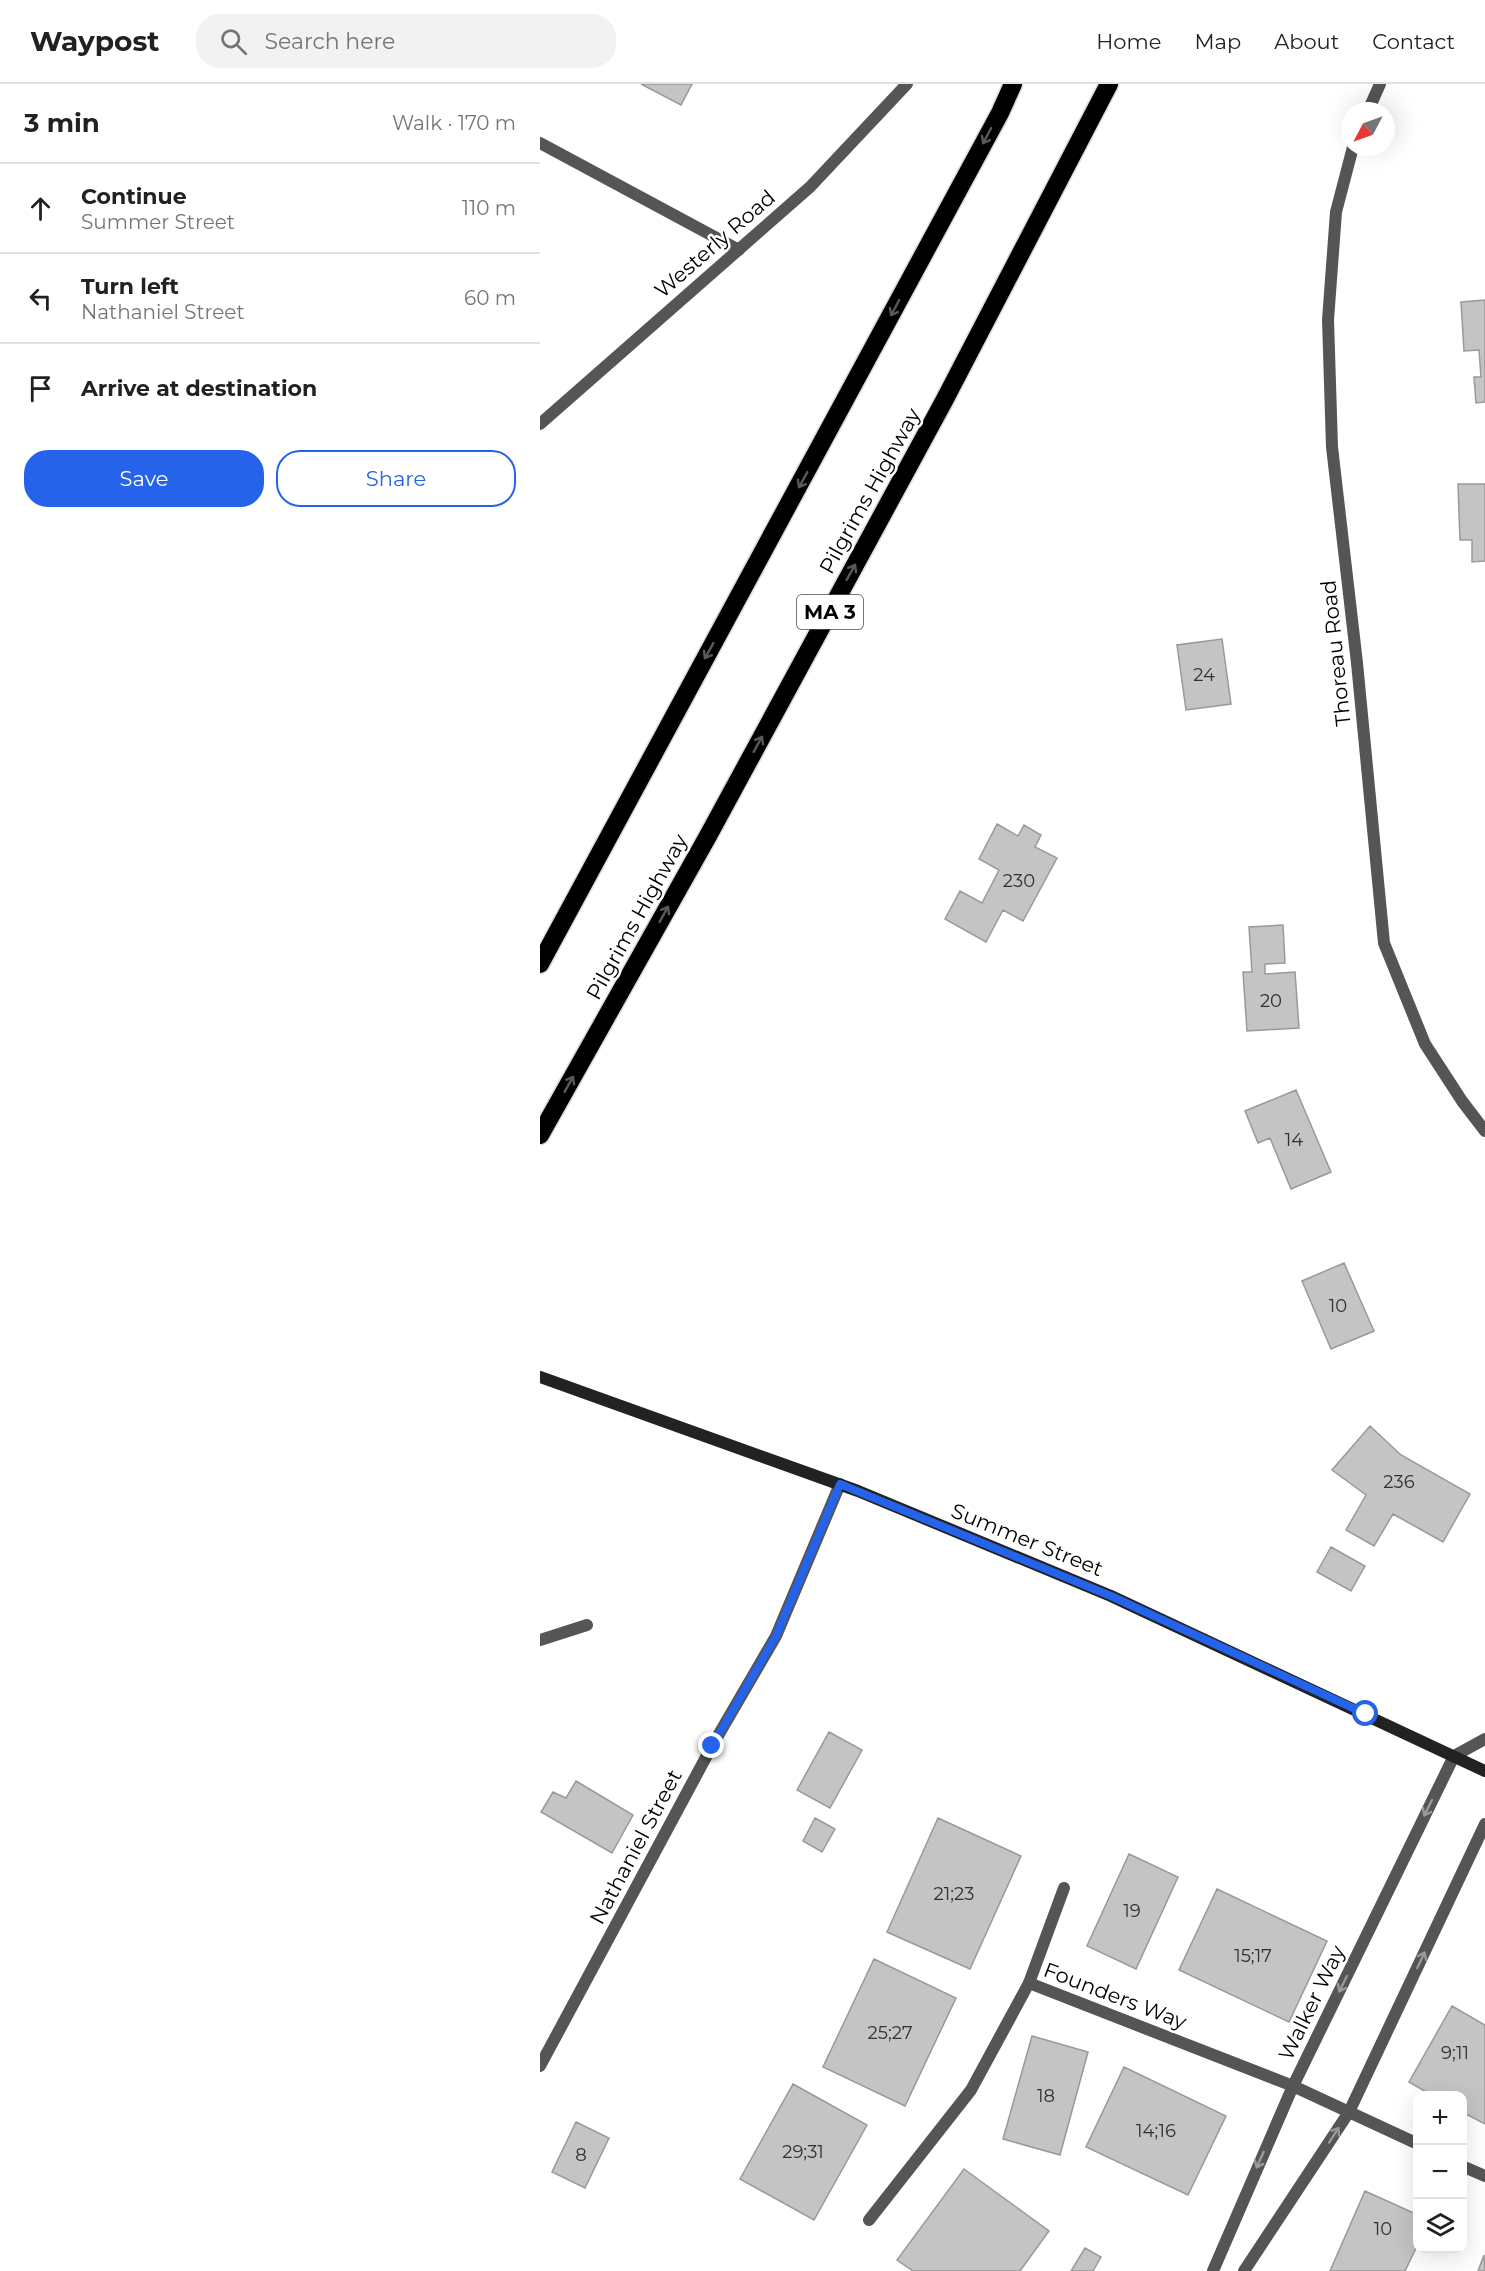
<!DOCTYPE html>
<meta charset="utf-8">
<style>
body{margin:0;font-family:Montserrat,sans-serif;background:#f2f2f2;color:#202124}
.controls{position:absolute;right:18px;bottom:18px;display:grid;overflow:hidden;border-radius:12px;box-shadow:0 6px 24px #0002}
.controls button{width:54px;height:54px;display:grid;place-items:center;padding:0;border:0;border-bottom:2px solid #e0e0e0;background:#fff;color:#202124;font:30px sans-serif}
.compass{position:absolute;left:801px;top:18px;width:54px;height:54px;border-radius:50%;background:#fff;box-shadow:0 6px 24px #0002;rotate:229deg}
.stop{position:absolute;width:18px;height:18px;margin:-14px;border:4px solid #2563eb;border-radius:50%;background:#fff}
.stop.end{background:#2563eb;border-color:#fff;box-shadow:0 2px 6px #0008}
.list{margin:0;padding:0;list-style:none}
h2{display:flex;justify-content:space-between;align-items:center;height:78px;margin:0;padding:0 24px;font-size:26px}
h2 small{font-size:20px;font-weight:400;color:#757577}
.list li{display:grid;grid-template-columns:39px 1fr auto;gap:18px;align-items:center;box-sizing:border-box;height:90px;padding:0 24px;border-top:2px solid #e0e0e0}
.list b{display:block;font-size:22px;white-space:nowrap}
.list p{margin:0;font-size:20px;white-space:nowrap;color:#757577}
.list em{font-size:20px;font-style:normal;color:#757577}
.actions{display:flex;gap:12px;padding:18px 24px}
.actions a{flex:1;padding:14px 0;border:2px solid #2563eb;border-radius:24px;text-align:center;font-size:21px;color:#2563eb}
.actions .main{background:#2563eb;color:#fff}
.icon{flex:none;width:33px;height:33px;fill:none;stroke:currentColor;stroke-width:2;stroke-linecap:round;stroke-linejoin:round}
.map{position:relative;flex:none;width:945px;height:2187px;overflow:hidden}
header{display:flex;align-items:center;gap:36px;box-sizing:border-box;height:84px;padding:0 30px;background:#fff;border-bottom:2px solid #e0e0e0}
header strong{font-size:28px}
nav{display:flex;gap:33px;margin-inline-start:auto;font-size:21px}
.search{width:420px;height:54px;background:#f2f2f2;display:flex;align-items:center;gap:15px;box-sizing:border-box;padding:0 21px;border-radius:24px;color:#757577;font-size:22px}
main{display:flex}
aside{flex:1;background:#fff}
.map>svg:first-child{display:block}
.building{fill:#c4c4c4;stroke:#999;stroke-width:1.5}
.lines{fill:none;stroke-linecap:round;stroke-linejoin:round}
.highway-casing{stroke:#dbdbdb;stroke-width:21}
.lane{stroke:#555;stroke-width:12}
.street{stroke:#555;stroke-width:12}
.secondary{stroke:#222;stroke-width:12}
.highway{stroke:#000;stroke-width:18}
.oneway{stroke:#595959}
.oneway2{stroke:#999}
.route{stroke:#2563eb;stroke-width:8}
.labels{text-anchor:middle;stroke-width:5;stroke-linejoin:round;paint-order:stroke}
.number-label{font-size:18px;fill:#313131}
.shield{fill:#fff;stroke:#4c4c4c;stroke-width:1.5}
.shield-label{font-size:20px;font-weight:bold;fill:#000}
.street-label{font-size:21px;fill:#000;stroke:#fff}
</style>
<header>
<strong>Waypost</strong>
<div class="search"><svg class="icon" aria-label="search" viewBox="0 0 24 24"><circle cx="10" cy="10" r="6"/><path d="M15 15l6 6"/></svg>Search here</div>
<nav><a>Home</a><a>Map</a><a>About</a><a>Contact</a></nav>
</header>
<main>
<aside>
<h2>3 min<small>Walk · 170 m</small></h2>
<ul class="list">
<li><svg class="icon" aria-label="ahead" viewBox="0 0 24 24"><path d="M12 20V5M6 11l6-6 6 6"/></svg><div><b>Continue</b><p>Summer Street</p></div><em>110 m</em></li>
<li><svg class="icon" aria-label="left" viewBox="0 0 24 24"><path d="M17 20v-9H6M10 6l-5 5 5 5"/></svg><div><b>Turn left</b><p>Nathaniel Street</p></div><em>60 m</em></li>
<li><svg class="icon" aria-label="arrive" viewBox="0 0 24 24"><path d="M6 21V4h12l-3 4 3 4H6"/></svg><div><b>Arrive at destination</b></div></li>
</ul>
<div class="actions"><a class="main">Save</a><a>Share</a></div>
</aside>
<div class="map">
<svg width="945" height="2187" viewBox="0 0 945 2187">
<rect width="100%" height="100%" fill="#fff"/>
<path class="building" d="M101 0H152L141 21Z
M945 216V318L936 319 934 293H941L939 266 924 267 921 218Z
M918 400H945V477L932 478V456H920Z
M682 555 691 620 646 626 637 561Z
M457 740 478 752 484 741 501 751 495 763 517 774 483 837 463 826 446 858 405 835 420 807 442 819 459 786 439 775Z
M743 841 745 879 725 880V890L755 888 759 944 707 947 703 888H712L709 843Z
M756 1006 791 1088 751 1105 730 1054 718 1059 705 1027Z
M804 1179 834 1247 791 1265 762 1197Z
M830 1342 861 1371 930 1410 903 1458 853 1430 834 1462 806 1446 826 1411 792 1386Z
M791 1463 825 1482 811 1507 777 1488Z
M289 1648 322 1666 290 1724 257 1706Z
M36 1697 93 1731 72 1769 1 1728 13 1708 26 1714Z
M275 1734 295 1745 282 1768 263 1757Z
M398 1734 481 1772 430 1885 347 1848Z
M589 1770 638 1793 596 1885 547 1862Z
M677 1805 787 1857 749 1938 639 1886Z
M334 1875 416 1914 365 2022 283 1983Z
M912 1922 945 1941V2040L922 2028V2012H893L869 1998Z
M492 1952 548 1968 520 2071 463 2055Z
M584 1983 686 2032 648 2111 546 2063Z
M253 2000 327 2041 274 2136 200 2095Z
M36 2038 69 2054 45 2104 12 2088Z
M424 2085 509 2147 480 2187H373L357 2176Z
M825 2107 878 2131V2160L865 2187H790Z
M545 2164 561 2173 553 2187H531Z
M944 2171 945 2187H938Z"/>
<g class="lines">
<defs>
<path id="highway" d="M0 880 460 29 473 0
M0 1051 168 752 404 317 569 0"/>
</defs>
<use href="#highway" class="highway-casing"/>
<path class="lane" d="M489 1899 524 1804"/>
<path class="street" d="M828 27 840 0
M0 59 199 166
M813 63 796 128 788 236 792 363 817 579 844 859 885 960 922 1017 945 1047
M0 340 270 103 367 0
M0 1556 47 1541
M0 1982 172 1662 236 1552 300 1400
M922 2082 945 2092
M329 2136 431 2006 489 1899 753 2002 878 2060
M673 2187 753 2002 914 1672 945 1655
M704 2187 809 2028 945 1740"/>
<path class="secondary" d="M0 1293 318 1407 571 1512 945 1687"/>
<use href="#highway" class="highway"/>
</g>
<defs><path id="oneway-shaft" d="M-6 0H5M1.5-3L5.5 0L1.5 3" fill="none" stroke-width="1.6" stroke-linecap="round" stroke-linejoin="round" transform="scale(1.5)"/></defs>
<g class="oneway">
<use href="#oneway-shaft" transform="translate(447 52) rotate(118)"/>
<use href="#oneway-shaft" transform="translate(355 224) rotate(118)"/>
<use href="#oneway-shaft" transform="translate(263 396) rotate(119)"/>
<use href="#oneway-shaft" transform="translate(311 488) rotate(-61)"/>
<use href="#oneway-shaft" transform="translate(169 567) rotate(119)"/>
<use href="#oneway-shaft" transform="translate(218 660) rotate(-61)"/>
<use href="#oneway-shaft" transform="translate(124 830) rotate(-61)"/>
<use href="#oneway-shaft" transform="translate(29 1000) rotate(-61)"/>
</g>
<g class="oneway2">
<use href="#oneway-shaft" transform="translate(888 1724) rotate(116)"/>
<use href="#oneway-shaft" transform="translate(881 1876) rotate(-65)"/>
<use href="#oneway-shaft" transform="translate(803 1900) rotate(116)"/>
<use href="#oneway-shaft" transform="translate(794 2051) rotate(-57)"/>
<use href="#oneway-shaft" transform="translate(720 2076) rotate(114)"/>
</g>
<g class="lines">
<path class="route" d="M172 1662 236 1552 300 1400 571 1512 826 1630"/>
</g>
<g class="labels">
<g class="number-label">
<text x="664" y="597">24</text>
<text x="479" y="803">230</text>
<text x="731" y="923">20</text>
<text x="754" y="1062">14</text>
<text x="798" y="1228">10</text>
<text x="859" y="1404">236</text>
<text x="414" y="1816">21;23</text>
<text x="592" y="1833">19</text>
<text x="713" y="1878">15;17</text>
<text x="350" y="1955">25;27</text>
<text x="915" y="1975">9;11</text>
<text x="506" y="2018">18</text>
<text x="616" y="2053">14;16</text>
<text x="263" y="2074">29;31</text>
<text x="41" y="2077">8</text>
<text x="843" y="2151">10</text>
</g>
<rect class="shield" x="257" y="511" width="66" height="34" rx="4.5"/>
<g class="shield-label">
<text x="290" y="535">MA 3</text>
</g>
<g class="street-label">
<text transform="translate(175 160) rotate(-41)" y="7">Westerly Road</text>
<text transform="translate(330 407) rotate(-61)" y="7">Pilgrims Highway</text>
<text transform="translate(796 569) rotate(-96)" y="7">Thoreau Road</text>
<text transform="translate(97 833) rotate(-61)" y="7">Pilgrims Highway</text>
<text transform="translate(487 1456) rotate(22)" y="7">Summer Street</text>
<text transform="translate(96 1763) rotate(-62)" y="7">Nathaniel Street</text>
<text transform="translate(575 1912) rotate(21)" y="7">Founders Way</text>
<text transform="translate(772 1919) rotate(-64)" y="7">Walker Way</text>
</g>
</g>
</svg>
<div class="controls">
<button>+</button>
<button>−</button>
<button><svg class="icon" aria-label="layers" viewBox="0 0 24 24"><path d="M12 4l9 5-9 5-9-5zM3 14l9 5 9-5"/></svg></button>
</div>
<svg class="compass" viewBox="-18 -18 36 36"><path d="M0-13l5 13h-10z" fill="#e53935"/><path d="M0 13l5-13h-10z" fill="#757577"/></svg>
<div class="stop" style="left:826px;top:1630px"></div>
<div class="stop end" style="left:172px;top:1662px"></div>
</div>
</main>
